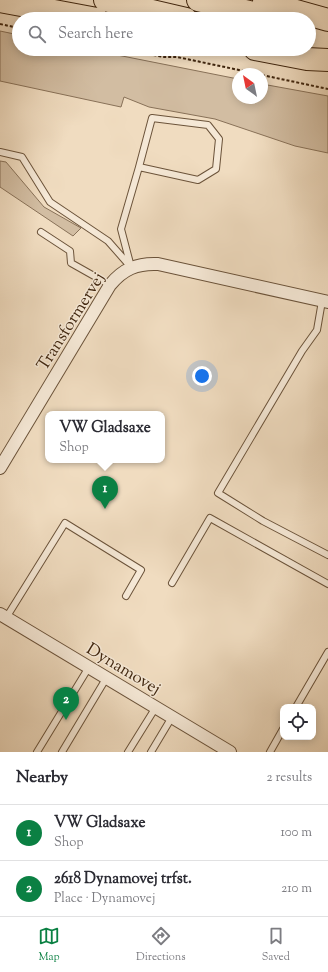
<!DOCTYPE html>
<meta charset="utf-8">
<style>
body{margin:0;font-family:"Sorts Mill Goudy",serif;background:#f2f2f3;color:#2b2b33}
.controls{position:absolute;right:12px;bottom:12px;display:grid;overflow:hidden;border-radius:8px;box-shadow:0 2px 10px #0003}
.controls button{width:36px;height:36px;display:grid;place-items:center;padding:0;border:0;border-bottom:1px solid #e1e1e2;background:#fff;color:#2b2b33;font:20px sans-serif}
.compass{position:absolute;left:232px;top:68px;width:36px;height:36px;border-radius:50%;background:#fff;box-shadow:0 2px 10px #0003;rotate:327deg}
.you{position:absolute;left:202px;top:376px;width:14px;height:14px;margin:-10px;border:3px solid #fff;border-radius:50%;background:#1a73e8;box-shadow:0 0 0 6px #1a73e833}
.badge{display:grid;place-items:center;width:26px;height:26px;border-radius:50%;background:#0b8043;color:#fff;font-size:13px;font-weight:700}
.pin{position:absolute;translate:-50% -33px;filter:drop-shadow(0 1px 2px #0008)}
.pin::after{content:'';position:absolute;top:21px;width:14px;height:12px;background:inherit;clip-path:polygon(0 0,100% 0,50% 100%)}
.popup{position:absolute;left:45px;top:411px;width:120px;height:52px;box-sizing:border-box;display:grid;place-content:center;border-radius:8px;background:#fff;filter:drop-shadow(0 1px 3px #0005);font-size:13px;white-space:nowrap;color:#7c7c81}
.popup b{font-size:15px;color:#2b2b33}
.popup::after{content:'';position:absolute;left:50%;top:100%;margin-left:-8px;border:8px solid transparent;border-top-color:#fff}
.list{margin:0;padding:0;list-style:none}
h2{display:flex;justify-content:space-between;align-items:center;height:52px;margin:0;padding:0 16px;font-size:17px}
h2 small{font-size:13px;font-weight:400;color:#7c7c81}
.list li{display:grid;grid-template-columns:26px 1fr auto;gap:12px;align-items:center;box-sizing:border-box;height:56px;padding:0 16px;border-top:1px solid #e1e1e2}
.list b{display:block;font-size:15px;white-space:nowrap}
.list p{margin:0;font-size:13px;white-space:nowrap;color:#7c7c81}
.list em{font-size:13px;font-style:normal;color:#7c7c81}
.icon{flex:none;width:22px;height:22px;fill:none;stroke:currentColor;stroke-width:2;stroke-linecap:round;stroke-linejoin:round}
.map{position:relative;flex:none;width:328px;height:752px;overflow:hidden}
.search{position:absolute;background:#fff;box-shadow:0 2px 10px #0003;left:12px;right:12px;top:12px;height:44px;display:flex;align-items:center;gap:10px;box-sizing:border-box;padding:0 14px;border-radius:22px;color:#7c7c81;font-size:15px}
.sheet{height:164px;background:#fff}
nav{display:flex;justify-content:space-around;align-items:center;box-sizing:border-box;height:56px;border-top:1px solid #e1e1e2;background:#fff;font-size:11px;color:#7c7c81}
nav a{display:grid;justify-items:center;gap:2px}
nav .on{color:#0b8043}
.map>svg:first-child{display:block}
.green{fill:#d2bda2;stroke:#887158}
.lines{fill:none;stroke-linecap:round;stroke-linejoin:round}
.lane-casing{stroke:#6b533a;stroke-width:8}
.street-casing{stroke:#6b533a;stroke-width:14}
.highway-casing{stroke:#3f250e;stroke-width:24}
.path{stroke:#3f250e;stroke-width:2;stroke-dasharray:3 2;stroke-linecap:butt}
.lane{stroke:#f5e8d6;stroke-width:6}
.street{stroke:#f5e8d6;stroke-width:12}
.highway{stroke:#f0dcc0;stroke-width:22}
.labels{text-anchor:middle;stroke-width:3;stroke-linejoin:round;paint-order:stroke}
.street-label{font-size:17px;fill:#3f250e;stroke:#f5e8d6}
</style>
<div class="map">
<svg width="328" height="752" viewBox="0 0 328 752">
<rect width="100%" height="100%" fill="#f0dcc0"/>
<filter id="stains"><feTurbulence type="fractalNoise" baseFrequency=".005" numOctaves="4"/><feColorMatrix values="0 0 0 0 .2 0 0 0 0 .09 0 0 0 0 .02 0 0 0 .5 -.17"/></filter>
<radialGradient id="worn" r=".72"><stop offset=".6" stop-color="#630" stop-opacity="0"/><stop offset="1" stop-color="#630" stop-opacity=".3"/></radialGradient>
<path class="green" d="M0 31 19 35V49H87L238 79V98H262V84L328 96V153L295 146 215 119 149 107 124 97 121 107 0 81Z
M0 161 6 162 44 207 81 228 73 236 0 187Z"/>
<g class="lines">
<defs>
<path id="lane" d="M0 152 22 157 50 202 108 241 130 266
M41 232 70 251 71 263 110 285
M131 267 121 229 139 167 198 180 216 169 219 139 208 125 152 118 139 167
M322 301 317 330 302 351 218 493 263 521 328 555
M172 583 210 518 328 584
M6 618 65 523 141 570 126 596
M296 707 328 652
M37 752 89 667
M62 752 107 677
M128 752 156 707
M151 752 172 717
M270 752 283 729"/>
<path id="street" d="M0 468 110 285C123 269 137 263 158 264L328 302
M0 614 230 752"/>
<path id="highway" d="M105 0 186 19
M198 0 279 19
M0 1 97 19
M264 2 328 20
M255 49 307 59 328 60"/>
</defs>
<use href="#lane" class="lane-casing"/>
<use href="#street" class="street-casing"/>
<use href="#highway" class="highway-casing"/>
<path class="path" d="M0 24 19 28
M124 49 163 57H177L258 74
M157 49 176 56
M262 75 328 89"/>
<use href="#lane" class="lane"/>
<use href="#street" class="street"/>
<use href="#highway" class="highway"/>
</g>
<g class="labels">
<g class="street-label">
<text transform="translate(70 321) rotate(-58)" y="6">Transformervej</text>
<text transform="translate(124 668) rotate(31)" y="6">Dynamovej</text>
</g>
</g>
<rect width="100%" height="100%" filter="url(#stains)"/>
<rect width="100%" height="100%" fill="url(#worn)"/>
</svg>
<div class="controls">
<button><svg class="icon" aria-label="locate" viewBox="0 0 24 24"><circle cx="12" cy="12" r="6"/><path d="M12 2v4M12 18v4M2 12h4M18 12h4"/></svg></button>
</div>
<svg class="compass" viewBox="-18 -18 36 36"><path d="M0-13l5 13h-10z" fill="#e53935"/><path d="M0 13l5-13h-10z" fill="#7c7c81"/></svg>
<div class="you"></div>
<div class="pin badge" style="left:105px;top:509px">1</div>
<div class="popup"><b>VW Gladsaxe</b>Shop</div>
<div class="pin badge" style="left:66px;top:720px">2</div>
<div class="search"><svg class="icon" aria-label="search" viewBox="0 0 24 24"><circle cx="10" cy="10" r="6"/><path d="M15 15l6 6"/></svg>Search here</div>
</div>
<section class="sheet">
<h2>Nearby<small>2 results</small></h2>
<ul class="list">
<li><span class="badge">1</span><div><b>VW Gladsaxe</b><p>Shop</p></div><em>100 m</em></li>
<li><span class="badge">2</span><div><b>2618 Dynamovej trfst.</b><p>Place · Dynamovej</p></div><em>210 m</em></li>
</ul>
</section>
<nav>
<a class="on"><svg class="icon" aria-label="map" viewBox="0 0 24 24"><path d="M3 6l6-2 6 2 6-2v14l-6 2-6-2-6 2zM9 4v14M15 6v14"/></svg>Map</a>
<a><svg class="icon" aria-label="directions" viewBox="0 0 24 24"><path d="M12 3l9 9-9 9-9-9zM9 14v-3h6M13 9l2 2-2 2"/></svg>Directions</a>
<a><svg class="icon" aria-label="saved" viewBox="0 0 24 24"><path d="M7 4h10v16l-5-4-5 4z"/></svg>Saved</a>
</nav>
